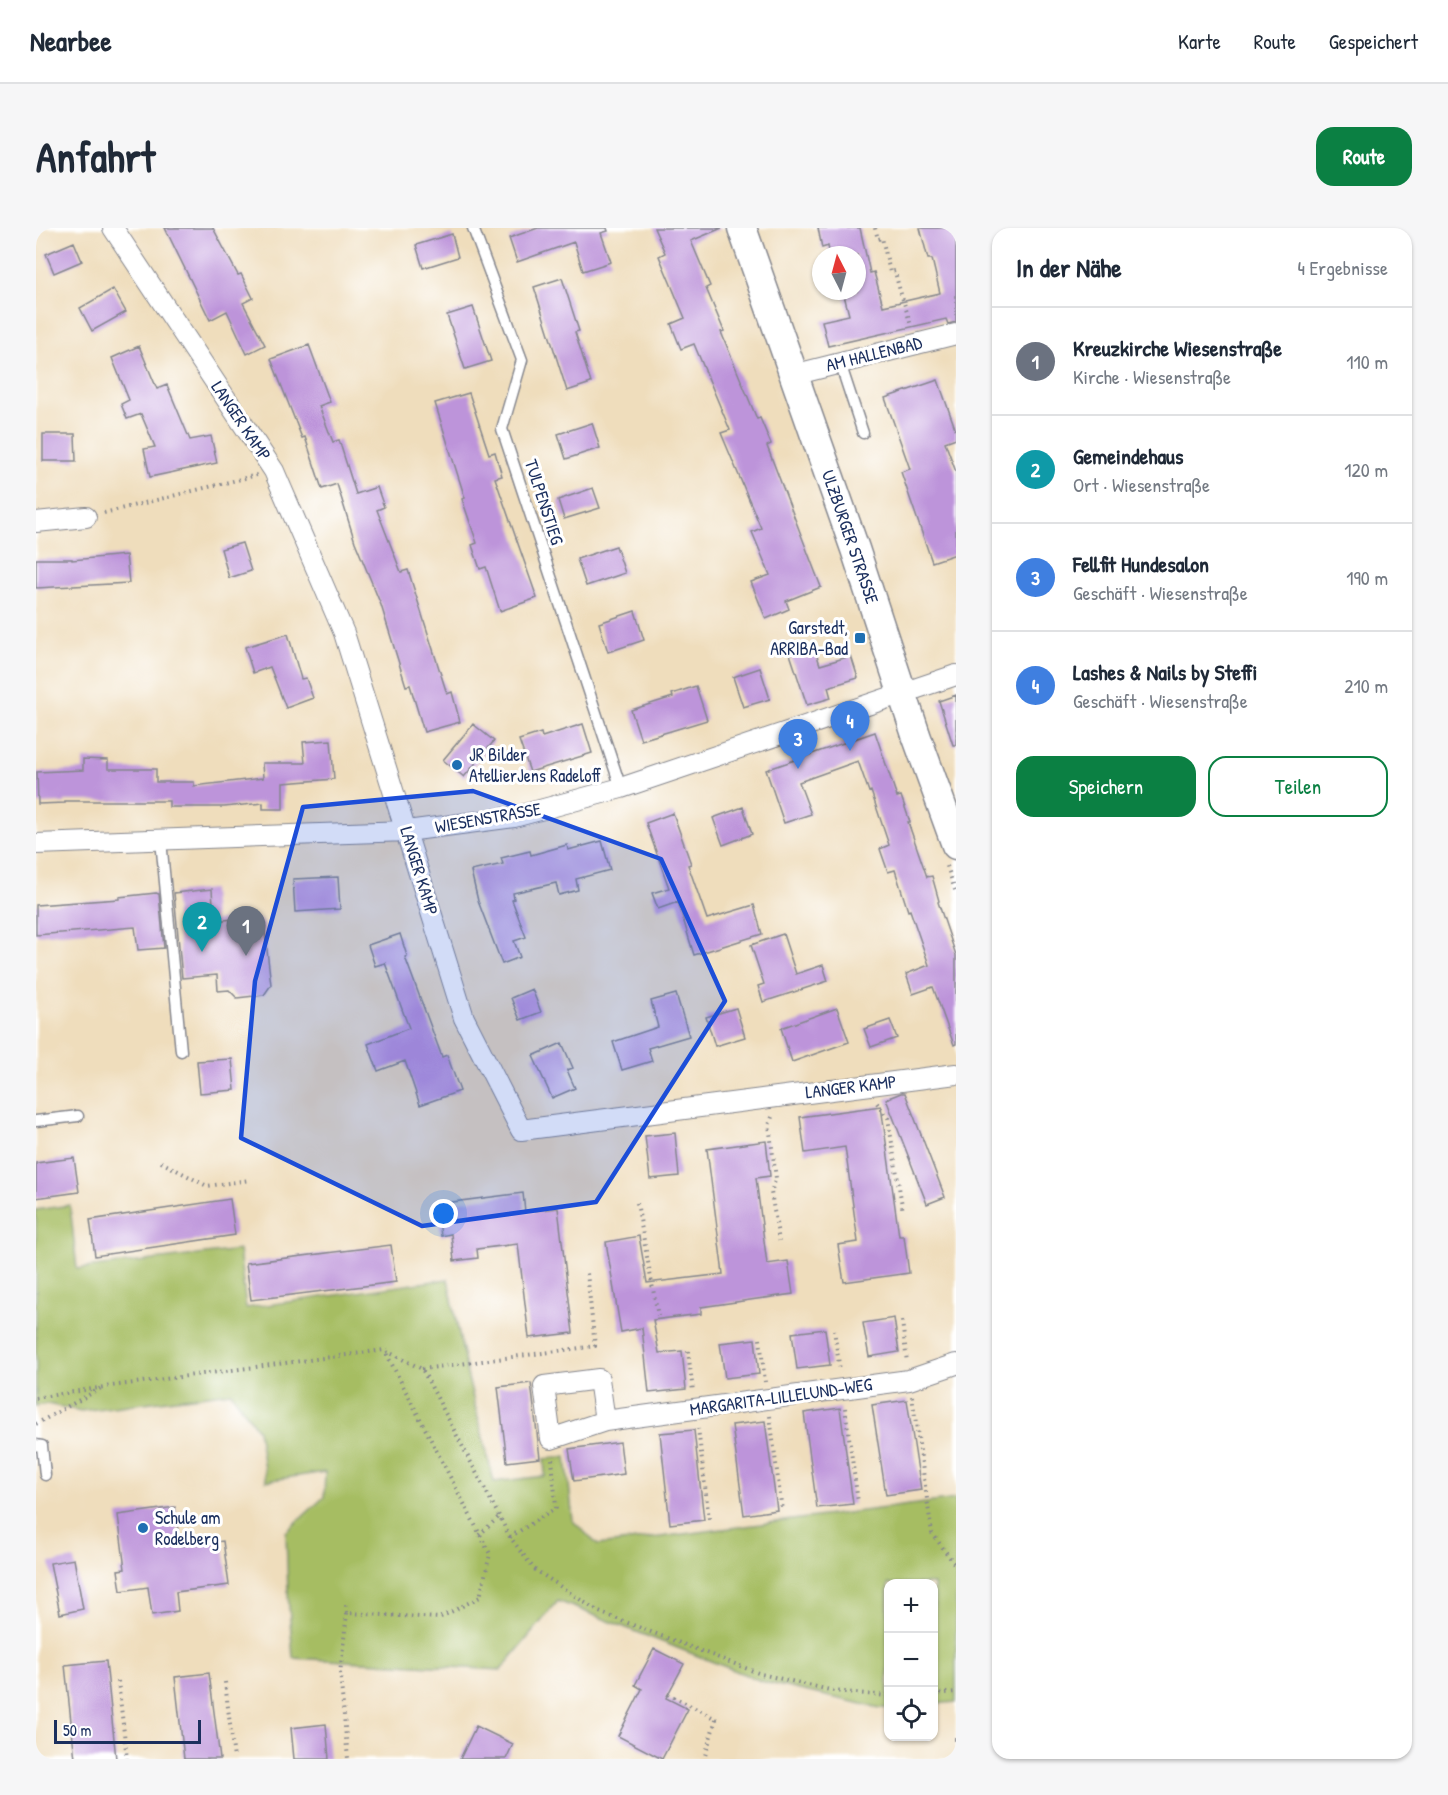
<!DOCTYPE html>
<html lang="de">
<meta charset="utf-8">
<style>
body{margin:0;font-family:"Patrick Hand",sans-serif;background:#f6f6f7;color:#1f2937}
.controls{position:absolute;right:18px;bottom:18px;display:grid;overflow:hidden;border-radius:12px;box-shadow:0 2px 4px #0004}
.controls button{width:54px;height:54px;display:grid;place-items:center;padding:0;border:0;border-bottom:2px solid #e0e1e3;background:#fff;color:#1f2937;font:30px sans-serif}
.compass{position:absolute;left:776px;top:18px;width:54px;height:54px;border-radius:50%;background:#fff;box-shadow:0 2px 4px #0004;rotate:354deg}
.scale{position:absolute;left:18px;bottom:15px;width:147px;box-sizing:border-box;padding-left:6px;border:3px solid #1b2f5e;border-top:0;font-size:16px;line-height:21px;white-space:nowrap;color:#1b2f5e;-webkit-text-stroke:4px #fff;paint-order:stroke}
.you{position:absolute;left:408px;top:986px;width:21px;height:21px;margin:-15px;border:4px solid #fff;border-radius:50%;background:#1a73e8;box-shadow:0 0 0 9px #1a73e833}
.badge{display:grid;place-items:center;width:39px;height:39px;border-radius:50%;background:#0b8043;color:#fff;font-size:20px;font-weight:700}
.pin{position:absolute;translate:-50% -50px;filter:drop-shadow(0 2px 3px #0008)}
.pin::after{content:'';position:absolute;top:32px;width:21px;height:18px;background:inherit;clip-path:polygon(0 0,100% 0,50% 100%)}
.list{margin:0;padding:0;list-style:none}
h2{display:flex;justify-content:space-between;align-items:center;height:78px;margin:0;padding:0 24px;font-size:26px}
h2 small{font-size:20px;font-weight:400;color:#747a83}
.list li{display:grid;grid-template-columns:39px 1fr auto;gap:18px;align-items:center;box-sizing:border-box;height:108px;padding:0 24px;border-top:2px solid #e0e1e3}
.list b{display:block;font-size:22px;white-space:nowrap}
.list p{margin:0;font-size:20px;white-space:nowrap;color:#747a83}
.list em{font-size:20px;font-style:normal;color:#747a83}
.actions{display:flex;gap:12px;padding:18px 24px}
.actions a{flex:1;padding:14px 0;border:2px solid #0b8043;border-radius:18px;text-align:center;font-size:21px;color:#0b8043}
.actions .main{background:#0b8043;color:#fff}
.icon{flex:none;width:33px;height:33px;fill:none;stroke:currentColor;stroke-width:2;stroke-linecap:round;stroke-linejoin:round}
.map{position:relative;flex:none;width:920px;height:1531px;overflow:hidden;border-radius:18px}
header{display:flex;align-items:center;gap:36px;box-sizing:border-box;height:84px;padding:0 30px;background:#fff;border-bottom:2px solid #e0e1e3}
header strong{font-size:28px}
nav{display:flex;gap:33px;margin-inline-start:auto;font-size:21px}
.intro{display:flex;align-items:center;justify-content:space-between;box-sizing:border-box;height:144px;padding:0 36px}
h1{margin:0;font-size:42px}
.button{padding:15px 27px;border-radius:18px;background:#0b8043;color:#fff;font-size:21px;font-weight:700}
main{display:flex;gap:36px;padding:0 36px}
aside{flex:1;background:#fff;border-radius:18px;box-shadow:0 2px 4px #0004}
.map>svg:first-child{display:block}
.green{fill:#a6bd62;stroke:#607660;stroke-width:1.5}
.building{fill:#bd94da}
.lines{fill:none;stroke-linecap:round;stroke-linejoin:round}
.service-casing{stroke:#85868d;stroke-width:13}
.minor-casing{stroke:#85868d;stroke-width:22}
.secondary-casing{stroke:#85868d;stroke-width:31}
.path{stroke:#85868d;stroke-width:4;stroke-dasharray:1.5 4.5;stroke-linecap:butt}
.service{stroke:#fff;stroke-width:10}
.minor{stroke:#fff;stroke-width:20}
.secondary{stroke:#fff;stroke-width:28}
.marked{fill:#1d4ed8;fill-opacity:0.2;stroke:#1d4ed8;stroke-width:4.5;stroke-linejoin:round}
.poi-dot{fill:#1f6fb2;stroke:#fff;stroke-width:2}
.labels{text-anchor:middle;stroke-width:6;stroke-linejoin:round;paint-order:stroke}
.street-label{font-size:18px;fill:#1b2f5e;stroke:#fff}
.poi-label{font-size:18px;fill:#1b2f5e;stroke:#fff;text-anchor:start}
</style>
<header>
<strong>Nearbee</strong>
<nav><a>Karte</a><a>Route</a><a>Gespeichert</a></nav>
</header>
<div class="intro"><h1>Anfahrt</h1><a class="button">Route</a></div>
<main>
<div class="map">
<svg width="920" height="1531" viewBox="0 0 920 1531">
<rect width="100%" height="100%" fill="#fff"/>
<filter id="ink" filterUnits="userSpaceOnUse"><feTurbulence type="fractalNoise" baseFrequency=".0167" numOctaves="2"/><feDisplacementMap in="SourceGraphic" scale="12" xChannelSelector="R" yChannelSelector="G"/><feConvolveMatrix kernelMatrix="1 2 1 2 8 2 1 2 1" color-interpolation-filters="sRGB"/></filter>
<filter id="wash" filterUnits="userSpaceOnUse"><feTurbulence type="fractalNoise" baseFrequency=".008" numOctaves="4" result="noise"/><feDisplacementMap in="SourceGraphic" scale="24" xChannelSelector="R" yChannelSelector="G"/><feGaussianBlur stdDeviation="1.35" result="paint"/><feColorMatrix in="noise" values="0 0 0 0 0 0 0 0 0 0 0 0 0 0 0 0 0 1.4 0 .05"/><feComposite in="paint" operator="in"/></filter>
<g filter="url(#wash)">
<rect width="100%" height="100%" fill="#efddbc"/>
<path class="green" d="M34 977 41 1041 203 1022 210 1080 412 1051 431 1146 458 1254 509 1248 508 1231 530 1229 537 1293 562 1317 920 1271V1474L898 1476V1356H852V1480H844L728 1454 522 1373 465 1442 257 1430 252 1366 250 1304 288 1269 289 1244 230 1253 222 1202 195 1164 45 1183 11 1176 0 1178V982Z"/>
<g id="blocks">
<path class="building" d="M129 0H177L202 47 205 46 217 70 207 75 229 117 211 126 191 83 174 92Z
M502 0H571L572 3 565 5 575 34 547 43 538 14 481 34 473 10Z
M618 0H686L655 13 674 58 670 60 688 103 685 104 721 191 724 190 735 216 731 218 785 359 750 373 753 381 730 391 715 354 734 347 716 304 725 300 685 205 694 202 658 116 645 121 635 96 649 90 623 28 629 25Z
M782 0H824L834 45 838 44 847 78 904 65 896 31H892L884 0H920V94L912 96 910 91 792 118 786 93 813 87 807 63H821V27H794L792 18 786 20Z
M416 6 422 29 387 40 380 17Z
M38 14 46 33 18 45 10 26Z
M526 50 543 103 539 104 555 155 531 163 498 59Z
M77 61 90 84 56 103 44 80Z
M437 79 455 133 429 141 411 87Z
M273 117 294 174 283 178 297 214 303 212 320 266 341 259 348 279 341 282 365 344 372 342 411 466 416 464 424 494 388 504 374 457 370 458 345 377 319 314 301 256 286 261 269 209 266 210 235 131Z
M103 118 121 161 131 157 154 212 175 208 181 235 114 249 108 221 119 219 105 186 91 191 85 176 93 172 76 130Z
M902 152 920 203V210L909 214 920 244V326L896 334 865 244 874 241 849 170Z
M433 165 453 226 459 224 466 248 459 250 501 370 464 383 450 339 444 341 436 317 441 315 426 271 429 270 399 175Z
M556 195 564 220 530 231 522 206Z
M7 206H39L40 233H7Z
M557 260 564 280 528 291 522 272Z
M206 315 215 343 193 350 185 321Z
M580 318 589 345 550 358 541 331Z
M90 327 93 355 0 360V331H36V332Z
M599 383 608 412 572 424 563 395Z
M252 406 265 451 270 450 277 470 250 480 234 439 217 445 209 419Z
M778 418 784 437 815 428 822 450 792 459 795 470 771 477 754 426Z
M724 440 734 471 707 479 697 449Z
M660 458 671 492 605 512 595 482 637 469 636 466Z
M920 467V517H917L903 473Z
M437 496 458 513 428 549 407 532Z
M547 496 556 525 494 544 483 512 505 505 506 509Z
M839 504 861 569 865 568 874 594H872L891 649 896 648 903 673 902 674 920 727V816L918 817 897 759 877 766 870 746 893 737 874 682 872 683 859 642 852 644 844 621 853 617 835 563 833 564 822 533 763 554 775 586 748 595 730 542Z
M295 512 298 551 247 555V581H227V575L188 579H133V573H29V575L2 576 1 544 47 542V531L72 532V541H120V554H158V558L227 550 226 535H269L267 514Z
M707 579 716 606 687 617 677 590Z
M637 585 655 636 652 637 671 691 718 677 726 706 658 727 642 674 622 681 616 665 633 660 610 595Z
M566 613 574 642 540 651 542 662 523 667 520 655 477 665 478 671 476 672 490 709 478 713 484 729 466 736 442 673 435 643 467 636 465 630 494 623 495 627 531 617 532 622Z
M302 649 304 681 259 684 257 651Z
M176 661 178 693 219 689 228 696 235 757 228 767 201 770 193 762 182 763 181 747 146 750 138 665Z
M120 665 123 666 128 720 102 722 99 699 0 707V677L83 671V669Z
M364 706 371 728 369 729 406 829 411 827 424 863 384 877 369 833 342 843 332 816 373 800 349 735 339 738 332 717Z
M747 706 760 746 787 737 792 753 727 774 722 758 728 756 715 717Z
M496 761 505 784 484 792 475 770Z
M640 766 653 808 612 820 616 833 586 842 577 814 622 799 615 773Z
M700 780 709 809 679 818 670 789Z
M801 780 813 814 756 834 745 800Z
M854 792 861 810 835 819 828 801Z
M526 815 537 840 531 842 539 860 516 870 497 828Z
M196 831 199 862 164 865 161 833Z
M865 865H869L909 969 891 976 850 871Z
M845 878 863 1008H868L873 1045 808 1054 802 1017 822 1014 809 919 769 925 764 889Z
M639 905 643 948 614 951 609 908Z
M730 913 734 948 720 950 731 1036 752 1033 757 1066 665 1079V1086L617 1092 623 1125 646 1123 650 1161 613 1165 606 1100 585 1104 570 1014 603 1008 611 1055 687 1046 671 921Z
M38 930 43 964 0 970V935Z
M487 965 489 984 522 980 537 1105 493 1110 482 1016 441 1021 442 1030 418 1033 415 1006 405 1008 401 976Z
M194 971 199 1007 59 1028 54 992Z
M355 1017 360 1054 215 1072 210 1035Z
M858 1090 863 1124 833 1129 827 1095Z
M789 1101 794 1137 761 1141 756 1105Z
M719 1111 723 1146 689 1150 684 1115Z
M495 1155 504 1230 471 1234 462 1159Z
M871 1172 885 1262 850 1267 836 1177Z
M804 1180 817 1276 781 1280 768 1185Z
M729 1193 741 1282 708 1287 696 1197Z
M658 1202 668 1292 634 1296 624 1205Z
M584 1214 588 1246 538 1253 533 1221Z
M139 1279 144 1318 187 1313 193 1357 140 1364 142 1383 116 1387 112 1359 85 1363 82 1342 89 1341 82 1287Z
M38 1331 47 1381 24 1386 14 1335Z
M618 1421 648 1436 630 1470 652 1481 626 1531 582 1508 606 1461 599 1457Z
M70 1433 80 1531H39L29 1437Z
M173 1445 184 1531H148L139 1449Z
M290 1496 293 1531H258L255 1500Z
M440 1498 477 1516 470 1531H424Z"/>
</g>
</g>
<g filter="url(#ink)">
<use href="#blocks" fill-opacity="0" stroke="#85868d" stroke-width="1.5"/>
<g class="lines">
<defs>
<path id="service" d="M437 0 486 132 466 201 585 560
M804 135 827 205
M125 612 145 823
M0 893 42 888
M0 1217 6 1218 9 1247"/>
<path id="minor" d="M77 0 238 243 308 405 428 790 485 902 920 846
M757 147 920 106
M0 294 50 289
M0 616 371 603 478 589 585 560 920 447
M569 1193 563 1151 508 1158 515 1211 569 1193 873 1152 920 1136"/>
<path id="secondary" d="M706 0 819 321 880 507 920 617"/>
</defs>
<use href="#service" class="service-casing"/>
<use href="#minor" class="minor-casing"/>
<use href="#secondary" class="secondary-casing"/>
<path class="path" d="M839 0 842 11 846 10 854 44 859 43C863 63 870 79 875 98
M68 285 221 247
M911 638 920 665
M841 875 852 890 867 984
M736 889 733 897 740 950 735 964 743 1013
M125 934 171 958 214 952
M601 975 622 1088
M866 1093 871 1134
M798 1102 804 1143
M724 1111 729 1154
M652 1123 657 1163
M386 1141 559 1118 551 1045
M876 1168 896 1305 920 1338
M0 1170 68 1159 348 1122 386 1141 474 1309 498 1341 563 1384 725 1446 798 1463 852 1468
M809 1180 822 1274
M734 1188 746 1283
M0 1196 65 1160
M662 1200 673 1291
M443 1307 465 1287
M474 1309 520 1280 516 1230
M310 1377 311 1385 403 1390 444 1369 454 1326 349 1123
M311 1385 304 1445 312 1531
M82 1453 91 1531
M189 1454 198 1531
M632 1466 680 1491 668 1531
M898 1466 920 1464
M918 1511H920"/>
<use href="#service" class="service"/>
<use href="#minor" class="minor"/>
<use href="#secondary" class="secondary"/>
</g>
</g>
<path class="marked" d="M437 563 625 631 689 773 560 974 386 998 205 910 219 753 267 579Z"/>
<g class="poi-dot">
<rect x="818" y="404" width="12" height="12" rx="3"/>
<circle cx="421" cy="537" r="6"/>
<circle cx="107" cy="1300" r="6"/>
</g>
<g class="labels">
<g class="street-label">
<text transform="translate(838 126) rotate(-14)" y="6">AM HALLENBAD</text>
<text transform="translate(205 193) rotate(56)" y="6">LANGER KAMP</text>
<text transform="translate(508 274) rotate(72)" y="6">TULPENSTIEG</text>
<text transform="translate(814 309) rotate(71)" y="6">ULZBURGER STRASSE</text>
<text transform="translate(452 590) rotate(-10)" y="6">WIESENSTRASSE</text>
<text transform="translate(383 643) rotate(73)" y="6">LANGER KAMP</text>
<text transform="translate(815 859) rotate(-7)" y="6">LANGER KAMP</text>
<text transform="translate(745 1169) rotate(-8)" y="6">MARGARITA-LILLELUND-WEG</text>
</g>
<g class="poi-label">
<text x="812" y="406" text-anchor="end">Garstedt,<tspan x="812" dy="21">ARRIBA-Bad</tspan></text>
<text x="433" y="533">JR Bilder<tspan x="433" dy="21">AtellierJens Radeloff</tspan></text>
<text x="119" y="1296">Schule am<tspan x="119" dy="21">Rodelberg</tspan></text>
</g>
</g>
</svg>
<div class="controls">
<button>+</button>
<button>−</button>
<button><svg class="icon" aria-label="locate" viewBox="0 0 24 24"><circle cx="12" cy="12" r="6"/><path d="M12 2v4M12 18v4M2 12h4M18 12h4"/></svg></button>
</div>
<svg class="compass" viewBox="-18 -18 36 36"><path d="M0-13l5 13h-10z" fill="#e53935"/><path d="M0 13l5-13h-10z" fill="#747a83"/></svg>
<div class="scale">50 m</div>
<div class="you"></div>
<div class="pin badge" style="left:210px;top:728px;background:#6b7280">1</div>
<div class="pin badge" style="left:166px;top:724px;background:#0f9aa8">2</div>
<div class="pin badge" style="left:762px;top:541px;background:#3f7fe0">3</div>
<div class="pin badge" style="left:814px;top:523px;background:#3f7fe0">4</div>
</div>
<aside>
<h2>In der Nähe<small>4 Ergebnisse</small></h2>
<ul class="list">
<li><span class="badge" style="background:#6b7280">1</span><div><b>Kreuzkirche Wiesenstraße</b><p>Kirche · Wiesenstraße</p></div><em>110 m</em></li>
<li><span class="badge" style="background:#0f9aa8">2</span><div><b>Gemeindehaus</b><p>Ort · Wiesenstraße</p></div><em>120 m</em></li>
<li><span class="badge" style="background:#3f7fe0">3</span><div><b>Fellfit Hundesalon</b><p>Geschäft · Wiesenstraße</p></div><em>190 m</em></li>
<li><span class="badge" style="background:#3f7fe0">4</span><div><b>Lashes &amp; Nails by Steffi</b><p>Geschäft · Wiesenstraße</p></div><em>210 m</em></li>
</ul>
<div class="actions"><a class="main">Speichern</a><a>Teilen</a></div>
</aside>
</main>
